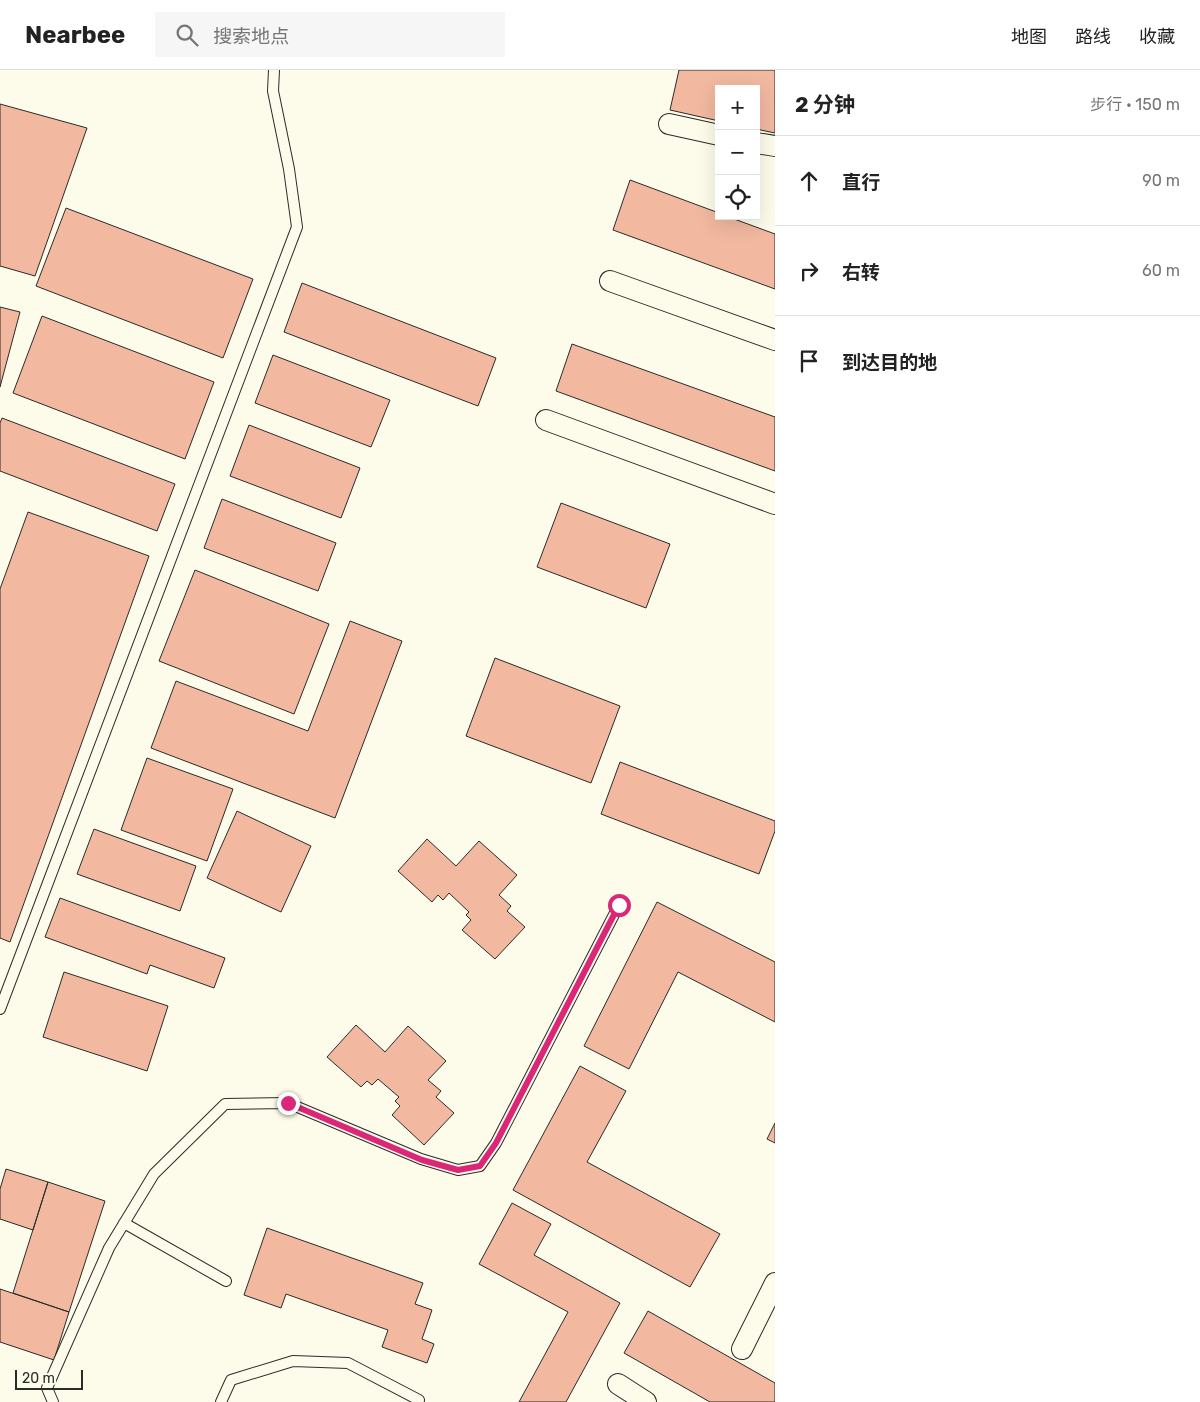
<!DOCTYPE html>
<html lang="zh">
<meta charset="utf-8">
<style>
body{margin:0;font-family:Rubik,"Noto Sans SC",sans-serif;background:#f6f6f6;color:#222}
.controls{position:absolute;right:15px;top:15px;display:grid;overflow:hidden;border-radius:0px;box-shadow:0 5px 20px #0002}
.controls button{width:45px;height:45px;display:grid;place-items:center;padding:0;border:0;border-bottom:1px solid #e0e0e0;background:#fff;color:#222;font:25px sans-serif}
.scale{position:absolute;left:15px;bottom:12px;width:68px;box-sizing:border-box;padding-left:5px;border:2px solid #2b2b2b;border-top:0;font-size:14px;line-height:18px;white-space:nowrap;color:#2b2b2b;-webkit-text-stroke:4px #fdfbea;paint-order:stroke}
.stop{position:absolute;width:15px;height:15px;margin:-11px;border:4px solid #db2777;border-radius:50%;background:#fff}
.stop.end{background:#db2777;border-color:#fff;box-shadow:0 1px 5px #0008}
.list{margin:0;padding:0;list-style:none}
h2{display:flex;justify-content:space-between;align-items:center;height:65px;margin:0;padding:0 20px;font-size:21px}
h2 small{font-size:16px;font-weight:400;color:#767676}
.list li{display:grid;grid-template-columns:32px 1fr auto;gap:15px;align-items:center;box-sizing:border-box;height:90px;padding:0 20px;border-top:1px solid #e0e0e0}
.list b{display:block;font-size:19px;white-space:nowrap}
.list em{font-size:16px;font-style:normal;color:#767676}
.icon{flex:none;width:28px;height:28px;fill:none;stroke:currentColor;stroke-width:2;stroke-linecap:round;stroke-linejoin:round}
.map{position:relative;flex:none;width:775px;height:1332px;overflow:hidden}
header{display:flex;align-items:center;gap:30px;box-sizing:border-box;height:70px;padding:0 25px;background:#fff;border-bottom:1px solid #e0e0e0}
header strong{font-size:24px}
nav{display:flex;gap:28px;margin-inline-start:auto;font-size:18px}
.search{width:350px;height:45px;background:#f6f6f6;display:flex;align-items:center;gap:12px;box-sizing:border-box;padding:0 18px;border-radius:0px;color:#767676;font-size:19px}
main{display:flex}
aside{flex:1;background:#fff}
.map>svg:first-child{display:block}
.building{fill:#f2b8a0;stroke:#2b2b2b}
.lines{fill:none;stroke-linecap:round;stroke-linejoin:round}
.lane-casing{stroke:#2b2b2b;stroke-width:12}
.street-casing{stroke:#2b2b2b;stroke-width:22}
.lane{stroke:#fdfbea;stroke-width:10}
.street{stroke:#fdfbea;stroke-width:20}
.route{stroke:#db2777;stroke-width:6}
</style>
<header>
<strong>Nearbee</strong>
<div class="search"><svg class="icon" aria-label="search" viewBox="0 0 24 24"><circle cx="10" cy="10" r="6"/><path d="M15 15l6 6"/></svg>搜索地点</div>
<nav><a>地图</a><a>路线</a><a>收藏</a></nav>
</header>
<main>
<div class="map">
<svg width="775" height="1332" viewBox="0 0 775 1332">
<rect width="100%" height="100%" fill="#fdfbea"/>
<path class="building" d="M679 0H775V63L756 59V19H719V51L670 40Z
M0 34 87 58 35 206 0 196Z
M630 110 719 143V146H726L775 164V219L613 160Z
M66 138 253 209 223 288 36 216Z
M302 213 496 288 478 336 284 262Z
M0 237 20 242 0 317Z
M42 246 214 312 185 389 13 323Z
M572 274 775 347V401L556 321Z
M273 285 390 330 371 377 255 333Z
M2 348 175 414 157 461 0 401V353Z
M249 355 360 398 341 448 230 406Z
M222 429 336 473 318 521 204 478Z
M561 433 670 474 646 538 537 497Z
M28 442 149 486 10 872 0 868V519Z
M195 500 329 554 294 644 159 591Z
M350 551 402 571 335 748 151 678 176 611 308 661Z
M495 588 620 636 591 713 466 666Z
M147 688 233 719 207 791 121 760Z
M620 692 775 751V761L759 804 601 744Z
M237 741 311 776 281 842 207 808Z
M94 759 196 796 180 841 77 804Z
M427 769 456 796 479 771 517 805 499 825 511 836 507 841 525 857 495 889 462 860 471 850 466 845 469 842 449 823 443 830 438 825 432 832 398 801Z
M60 828 225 888 214 918 150 895 147 904 45 867Z
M657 832 775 892V952L678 902 629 999 584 976Z
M64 902 168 936 147 1001 43 967Z
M356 955 385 982 408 956 446 991 428 1010 441 1021 436 1027 454 1043 424 1075 392 1045 400 1036 395 1031 399 1027 378 1009 372 1015 367 1011 361 1017 327 987Z
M580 996 626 1021 587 1092 720 1164 690 1217 513 1120Z
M775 1053V1073L767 1069Z
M6 1099 48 1112 33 1160 0 1149V1119Z
M48 1112 105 1131 69 1242 13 1223Z
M512 1133 551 1154 534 1185 620 1233 566 1332H519L568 1242 479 1194Z
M267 1158 423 1213 415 1234 432 1240 422 1269 434 1274 427 1293 382 1277 388 1260 286 1224 281 1238 244 1225Z
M0 1219 69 1242 54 1290 0 1272Z
M648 1241 775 1313V1332H710L624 1283Z"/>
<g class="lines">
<defs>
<path id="lane" d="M0 939 297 157 289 99 273 21 274 0
M124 1153 226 1211
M53 1332 47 1318 109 1178 154 1104 225 1034 288 1033 421 1089 458 1100 480 1096 496 1073 619 835
M221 1332 231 1310 293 1291 348 1293 419 1330"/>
<path id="street" d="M669 54 719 65
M756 73 775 76
M610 211 775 270
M546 350 775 434
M742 1279 775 1213
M618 1314 646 1332"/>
</defs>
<use href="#lane" class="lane-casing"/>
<use href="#street" class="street-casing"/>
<use href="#lane" class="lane"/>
<use href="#street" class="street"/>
</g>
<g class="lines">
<path class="route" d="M288 1033 422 1090 458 1100 480 1096 496 1073 619 835"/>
</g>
</svg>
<div class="controls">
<button>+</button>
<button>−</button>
<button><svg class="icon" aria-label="locate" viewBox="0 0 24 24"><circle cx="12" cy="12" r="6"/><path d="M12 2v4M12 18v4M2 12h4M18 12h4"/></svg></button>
</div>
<div class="scale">20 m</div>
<div class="stop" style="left:619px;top:835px"></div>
<div class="stop end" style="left:288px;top:1033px"></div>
</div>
<aside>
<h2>2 分钟<small>步行 · 150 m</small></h2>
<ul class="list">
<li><svg class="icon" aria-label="ahead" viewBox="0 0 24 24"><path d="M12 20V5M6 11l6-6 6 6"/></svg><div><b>直行</b></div><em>90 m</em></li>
<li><svg class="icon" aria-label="right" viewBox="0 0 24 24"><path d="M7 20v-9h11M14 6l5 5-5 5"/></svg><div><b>右转</b></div><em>60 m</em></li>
<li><svg class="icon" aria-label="arrive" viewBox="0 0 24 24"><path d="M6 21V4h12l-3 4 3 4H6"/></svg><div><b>到达目的地</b></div></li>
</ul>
</aside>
</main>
